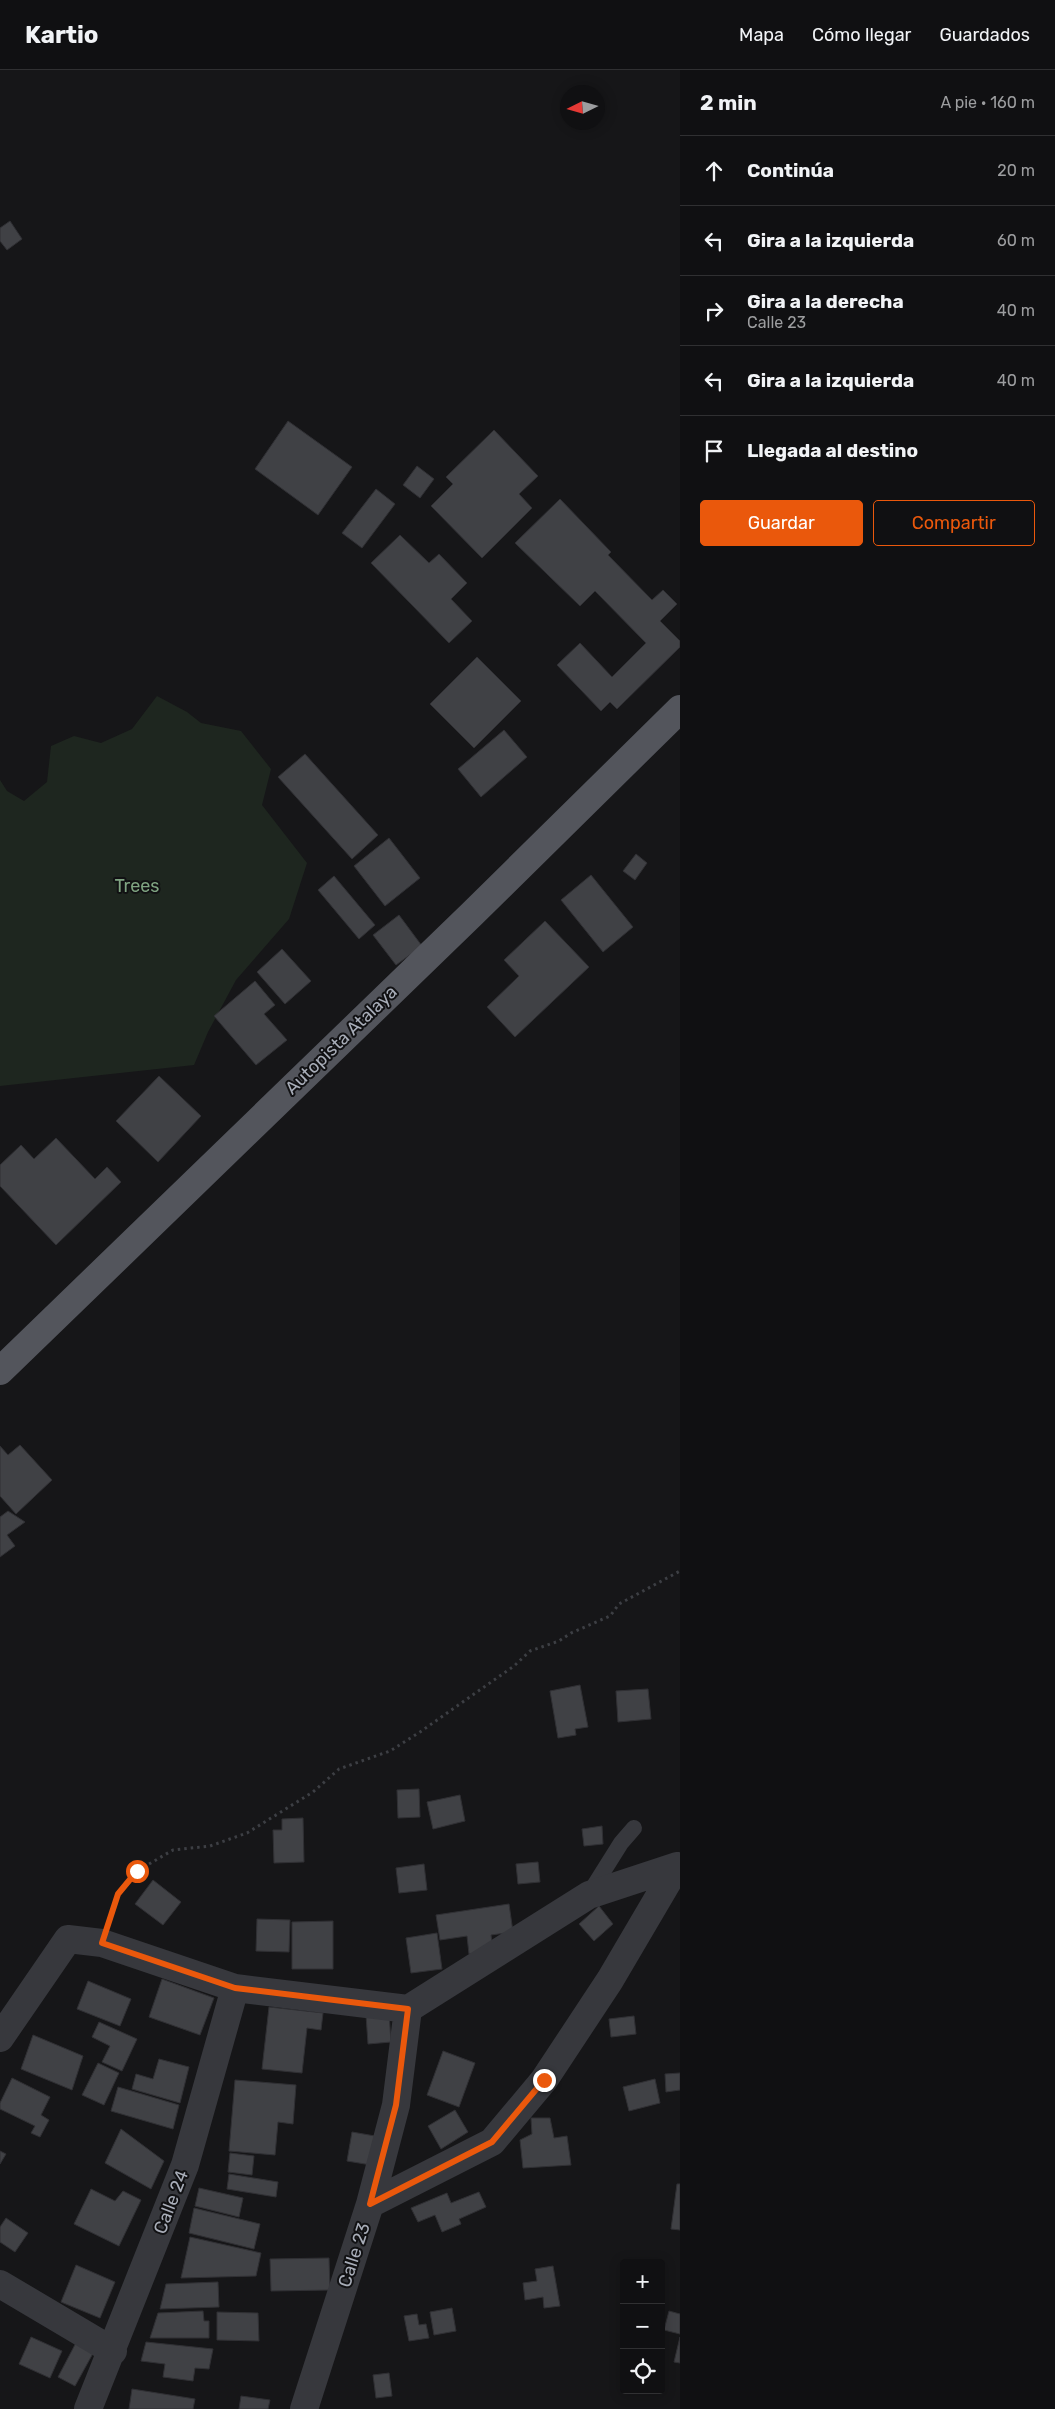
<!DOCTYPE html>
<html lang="es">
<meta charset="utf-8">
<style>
body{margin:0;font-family:Rubik,sans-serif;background:#19191b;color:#f1f3f6}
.controls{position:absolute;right:15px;bottom:15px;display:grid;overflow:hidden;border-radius:5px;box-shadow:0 2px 12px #0003}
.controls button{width:45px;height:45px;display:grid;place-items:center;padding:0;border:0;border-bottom:1px solid #303032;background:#101012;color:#f1f3f6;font:25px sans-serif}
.compass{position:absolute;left:560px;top:15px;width:45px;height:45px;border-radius:50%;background:#101012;box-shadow:0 2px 12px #0003;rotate:265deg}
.stop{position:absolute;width:15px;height:15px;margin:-11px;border:4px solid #ea580c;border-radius:50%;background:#fff}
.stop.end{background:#ea580c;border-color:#fff;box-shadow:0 1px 5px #0008}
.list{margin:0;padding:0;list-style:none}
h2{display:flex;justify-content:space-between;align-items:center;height:65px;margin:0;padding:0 20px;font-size:21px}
h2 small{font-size:16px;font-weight:400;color:#9c9d9f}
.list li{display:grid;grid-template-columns:32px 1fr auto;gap:15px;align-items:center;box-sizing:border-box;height:70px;padding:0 20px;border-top:1px solid #303032}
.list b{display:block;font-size:19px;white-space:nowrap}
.list p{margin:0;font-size:16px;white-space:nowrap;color:#9c9d9f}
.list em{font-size:16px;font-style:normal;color:#9c9d9f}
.actions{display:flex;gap:10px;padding:15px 20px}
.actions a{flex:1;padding:11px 0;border:1px solid #ea580c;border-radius:5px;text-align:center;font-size:18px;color:#ea580c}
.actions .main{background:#ea580c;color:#fff}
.icon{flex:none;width:28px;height:28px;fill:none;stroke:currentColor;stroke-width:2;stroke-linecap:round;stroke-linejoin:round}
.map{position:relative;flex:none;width:680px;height:2339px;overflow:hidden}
header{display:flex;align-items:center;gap:30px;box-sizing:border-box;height:70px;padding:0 25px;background:#101012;border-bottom:1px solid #303032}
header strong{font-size:24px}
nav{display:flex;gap:28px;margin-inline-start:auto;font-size:18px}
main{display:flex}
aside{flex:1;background:#101012}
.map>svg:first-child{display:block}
.green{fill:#1e261f}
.building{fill:#404145;stroke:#303034}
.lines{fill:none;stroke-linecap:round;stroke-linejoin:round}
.path{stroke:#3d3f44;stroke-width:3;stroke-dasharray:2.5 4;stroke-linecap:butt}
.service{stroke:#37383d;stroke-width:16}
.minor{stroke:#37383d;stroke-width:28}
.primary{stroke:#53555c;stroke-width:28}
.route{stroke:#ea580c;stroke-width:6}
.labels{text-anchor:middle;stroke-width:4;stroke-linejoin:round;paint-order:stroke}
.park-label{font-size:18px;fill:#7fa381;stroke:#111113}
.street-label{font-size:18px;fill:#a8adb8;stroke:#111113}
</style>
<header>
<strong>Kartio</strong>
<nav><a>Mapa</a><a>Cómo llegar</a><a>Guardados</a></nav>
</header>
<main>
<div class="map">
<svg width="680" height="2339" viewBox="0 0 680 2339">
<rect width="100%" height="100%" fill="#161618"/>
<path class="green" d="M157 626 187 642 201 653 241 661 271 699 262 735 307 793 289 849 236 910 208 962 194 995 0 1016V710L7 721 24 731 47 712 51 676 74 666 101 673 132 659Z"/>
<path class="building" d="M10 151 22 169 7 180 0 171V158Z
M288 351 352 397 318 445 255 399Z
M494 360 538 406 519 424 532 438 482 488 431 436 453 414 446 407Z
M417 396 434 409 420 428 403 415Z
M376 419 395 434 362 478 342 463Z
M560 429 611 482 608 485 652 530 663 520 677 534 660 551 680 571V577L617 639 610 632 601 641 557 595 580 573 612 607 646 573 595 521 580 536 515 473Z
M400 465 429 493 439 484 467 513 451 529 472 551 449 573 371 493Z
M477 587 521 631 474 678 430 634Z
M504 660 527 687 481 727 458 699Z
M305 684 378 765 352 789 278 707Z
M389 768 420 808 385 836 354 796Z
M636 784 647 793 635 810 623 801Z
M591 805 633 857 603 882 561 830Z
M334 806 375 855 359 869 318 820Z
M399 845 422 876 396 895 373 865Z
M545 851 589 897 515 967 487 937 519 906 504 890Z
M282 879 311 911 285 934 257 902Z
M255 911 275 935 264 944 287 970 256 995 214 946Z
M159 1006 201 1046 158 1092 116 1051Z
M56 1068 95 1109 107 1097 121 1112 56 1175 0 1116V1095L21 1075 34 1089Z
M20 1375 52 1410 16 1444 0 1426V1376L8 1385Z
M8 1441 25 1452 7 1465 15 1476 0 1487V1447Z
M580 1615 588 1657 575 1659 576 1665 558 1668 550 1621Z
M648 1619 651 1649 618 1652 616 1621Z
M419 1719 420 1747 398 1748 397 1720Z
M460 1725 465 1751 433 1759 427 1732Z
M303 1748 304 1792 274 1793 273 1760H282V1749Z
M602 1756 603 1774 584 1776 582 1759Z
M538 1792 540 1812 518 1814 516 1794Z
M424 1794 427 1820 399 1823 396 1798Z
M153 1810 181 1832 163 1855 135 1834Z
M509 1834 513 1862 491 1865 493 1880 469 1884 467 1866 440 1870 436 1845Z
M599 1836 613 1854 594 1871 579 1854Z
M257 1849 290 1850 289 1882 256 1881Z
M333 1851V1899H292V1852Z
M437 1863 442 1899 411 1903 406 1868Z
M162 1909 214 1928 200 1965 149 1947Z
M88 1911 131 1929 120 1956 77 1939Z
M269 1937 323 1943 321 1960 307 1958 302 2003 262 1999Z
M389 1943 391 1972 368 1974 366 1945Z
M634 1946 636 1964 611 1967 609 1949Z
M99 1952 137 1969 122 2001 102 1992 110 1976 92 1967Z
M33 1965 83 1986 72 2020 21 1999Z
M443 1981 475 1993 459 2037 427 2025Z
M159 1989 189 1997 180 2033 132 2019 136 2004 153 2009Z
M98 1993 119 2003 104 2035 82 2025Z
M680 2003V2020L666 2022 665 2004Z
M12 2008 50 2027 41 2045 49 2050 40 2067 31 2063 35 2056 0 2039V2033Z
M655 2009 660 2033 629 2041 623 2017Z
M235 2010 296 2015 293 2054 278 2052 275 2085 229 2081Z
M118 2017 179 2035 173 2059 111 2041Z
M455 2040 468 2062 441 2079 428 2056Z
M531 2048H550L554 2068 567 2066 571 2095 523 2098 520 2070 532 2064Z
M121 2059 164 2091 151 2119 105 2093Z
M352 2062 375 2066 371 2095 347 2091Z
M0 2081 6 2084 0 2094Z
M230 2083 254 2086 252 2105 228 2102Z
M229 2104 278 2112 276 2127 227 2119Z
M677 2114H680V2160L671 2159Z
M199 2118 243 2128 239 2147 195 2136Z
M91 2119 115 2131 123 2121 141 2130 119 2176 74 2154Z
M479 2122 486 2137 459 2149 461 2154 442 2162 435 2145 418 2152 411 2138 447 2123 451 2133Z
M194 2138 260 2154 254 2179 189 2163Z
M6 2148 28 2163 15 2182 0 2172V2157Z
M190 2167 261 2183 256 2206 181 2208Z
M329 2188 330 2220 271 2221 270 2189Z
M76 2195 115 2212 100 2248 61 2232Z
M553 2196 560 2236 544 2238 543 2227 525 2230 523 2213 537 2211 535 2199Z
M218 2212 219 2237 160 2239 166 2214Z
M452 2238 456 2261 434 2265 430 2242Z
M203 2241 204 2251H209V2268H150L158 2243Z
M669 2241 680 2244V2264L664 2260Z
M217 2242 258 2243 259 2271 217 2270Z
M417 2244 419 2255 426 2254 429 2268 409 2271 404 2246Z
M31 2267 62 2281 50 2308 19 2294Z
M79 2267 97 2276 75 2316 58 2307Z
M680 2267V2293L674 2292Z
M146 2272 213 2279 209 2299 195 2298 193 2311 163 2307 165 2294 141 2291Z
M389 2303 392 2326 376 2328 373 2305Z
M132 2319 195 2329 193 2339H129Z
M241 2326 270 2330 268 2339H239Z"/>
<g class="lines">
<path class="path" d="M111 1844 118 1824 137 1801 173 1780 210 1776 247 1763 313 1722 339 1699 390 1681 420 1662 514 1596 530 1581 559 1571 571 1563 610 1546 619 1534 680 1501"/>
<path class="service" d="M589 1824 621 1773 634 1758"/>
<path class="minor" d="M0 1968 68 1869 102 1873 235 1918 408 1939 589 1825 677 1796 680 1797
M370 2134 492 2072 544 2010 610 1910 677 1796
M0 2214 113 2281
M88 2339 185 2095 235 1918
M304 2339 370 2134 396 2035 408 1939"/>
<path class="primary" d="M0 1301 472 844 680 639"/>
</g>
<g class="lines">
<path class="route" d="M137 1801 118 1824 102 1873 235 1918 408 1939 396 2035 370 2134 492 2072 544 2010"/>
</g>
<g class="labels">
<g class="park-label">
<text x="137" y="822">Trees</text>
</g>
<g class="street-label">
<text transform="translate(341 970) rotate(-44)" y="6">Autopista Atalaya</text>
<text transform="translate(171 2132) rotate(-69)" y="6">Calle 24</text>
<text transform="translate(354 2185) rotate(-72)" y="6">Calle 23</text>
</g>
</g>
</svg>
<div class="controls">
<button>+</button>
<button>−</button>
<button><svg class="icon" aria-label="locate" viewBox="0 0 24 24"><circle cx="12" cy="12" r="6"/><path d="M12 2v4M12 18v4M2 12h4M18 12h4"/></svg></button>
</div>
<svg class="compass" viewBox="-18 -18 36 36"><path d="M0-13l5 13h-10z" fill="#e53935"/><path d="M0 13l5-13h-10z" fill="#9c9d9f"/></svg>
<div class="stop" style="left:137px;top:1801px"></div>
<div class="stop end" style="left:544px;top:2010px"></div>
</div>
<aside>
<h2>2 min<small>A pie · 160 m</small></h2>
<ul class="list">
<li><svg class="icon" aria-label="ahead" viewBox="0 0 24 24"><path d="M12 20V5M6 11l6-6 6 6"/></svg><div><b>Continúa</b></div><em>20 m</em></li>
<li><svg class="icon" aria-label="left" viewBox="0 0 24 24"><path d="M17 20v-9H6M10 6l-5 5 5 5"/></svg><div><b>Gira a la izquierda</b></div><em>60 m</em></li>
<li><svg class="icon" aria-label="right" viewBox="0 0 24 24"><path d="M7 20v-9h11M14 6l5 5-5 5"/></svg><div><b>Gira a la derecha</b><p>Calle 23</p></div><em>40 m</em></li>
<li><svg class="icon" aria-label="left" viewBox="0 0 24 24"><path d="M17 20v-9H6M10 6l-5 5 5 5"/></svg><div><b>Gira a la izquierda</b></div><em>40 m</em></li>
<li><svg class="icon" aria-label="arrive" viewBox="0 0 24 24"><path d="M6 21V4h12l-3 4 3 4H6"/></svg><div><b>Llegada al destino</b></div></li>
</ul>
<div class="actions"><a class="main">Guardar</a><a>Compartir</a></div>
</aside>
</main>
